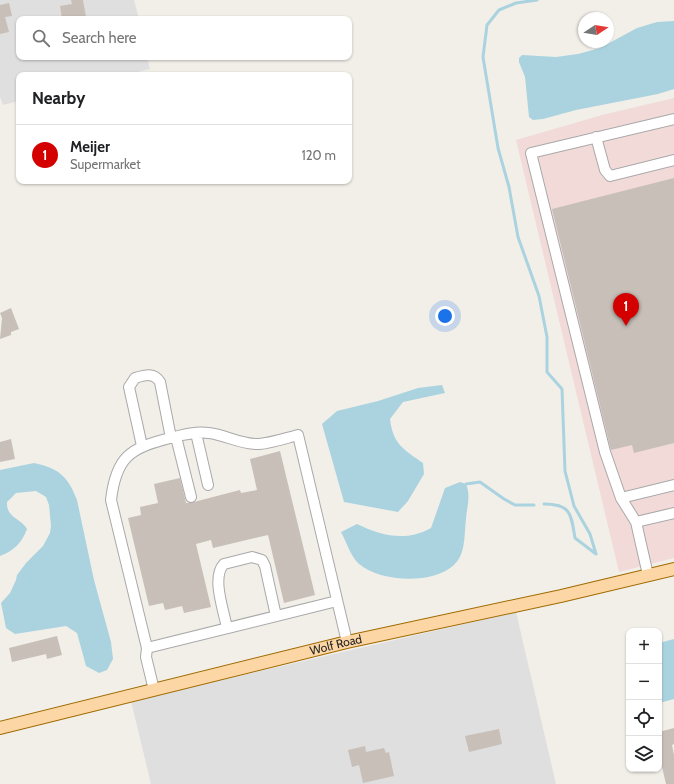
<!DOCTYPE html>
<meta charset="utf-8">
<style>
body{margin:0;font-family:Cabin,sans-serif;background:#f6f6f6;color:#202124}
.controls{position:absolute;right:12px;bottom:12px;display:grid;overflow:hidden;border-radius:8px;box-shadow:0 1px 3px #0004}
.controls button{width:36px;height:36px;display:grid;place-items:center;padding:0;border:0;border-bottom:1px solid #e0e0e0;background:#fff;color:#202124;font:20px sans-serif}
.compass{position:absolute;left:578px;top:12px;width:36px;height:36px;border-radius:50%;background:#fff;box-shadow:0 1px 3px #0004;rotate:78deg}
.you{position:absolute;left:445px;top:316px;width:14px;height:14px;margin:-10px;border:3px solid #fff;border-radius:50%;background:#1a73e8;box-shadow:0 0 0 6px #1a73e833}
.badge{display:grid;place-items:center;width:26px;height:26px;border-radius:50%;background:#d40000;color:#fff;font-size:13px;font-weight:700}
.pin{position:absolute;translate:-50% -33px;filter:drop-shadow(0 1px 2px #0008)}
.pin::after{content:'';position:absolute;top:21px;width:14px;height:12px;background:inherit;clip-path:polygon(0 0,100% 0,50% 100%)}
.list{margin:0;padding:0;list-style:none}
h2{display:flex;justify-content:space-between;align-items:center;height:52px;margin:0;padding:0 16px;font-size:17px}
h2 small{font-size:13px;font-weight:400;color:#757577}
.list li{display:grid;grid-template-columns:26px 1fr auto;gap:12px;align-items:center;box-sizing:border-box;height:60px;padding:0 16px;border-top:1px solid #e0e0e0}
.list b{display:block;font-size:15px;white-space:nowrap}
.list p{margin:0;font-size:13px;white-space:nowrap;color:#757577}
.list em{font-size:13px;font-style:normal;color:#757577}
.icon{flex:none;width:22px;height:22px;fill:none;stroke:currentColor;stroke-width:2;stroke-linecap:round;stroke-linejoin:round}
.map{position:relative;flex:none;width:674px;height:784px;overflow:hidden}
.search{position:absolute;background:#fff;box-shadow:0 1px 3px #0004;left:16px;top:16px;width:336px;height:44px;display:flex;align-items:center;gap:10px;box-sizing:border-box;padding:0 14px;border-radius:8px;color:#757577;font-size:15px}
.panel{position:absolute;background:#fff;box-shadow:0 1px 3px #0004;left:16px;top:72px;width:336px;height:112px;border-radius:8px}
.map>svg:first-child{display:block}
.residential{fill:#e0dfdf}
.commercial{fill:#f2dad9}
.water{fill:#aad3df}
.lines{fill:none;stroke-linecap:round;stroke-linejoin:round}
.stream{stroke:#aad3df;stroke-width:3}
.building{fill:#c7bfb8}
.minor-casing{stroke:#a9a9a9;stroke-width:12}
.major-casing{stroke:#a06b00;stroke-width:14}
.minor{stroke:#fff;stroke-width:10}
.major{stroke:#fcd6a4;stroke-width:12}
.labels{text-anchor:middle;stroke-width:4;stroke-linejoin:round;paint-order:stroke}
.street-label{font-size:12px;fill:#222;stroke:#fff}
</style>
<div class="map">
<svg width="674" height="784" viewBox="0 0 674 784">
<rect width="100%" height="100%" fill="#f2efe9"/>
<path class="residential" d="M0 0H134L139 19H19V57H147L150 69 125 75H19V101L3 105 0 97Z
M516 612 556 784H151L131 701Z"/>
<path class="commercial" d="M674 98V558L619 572 516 140 602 115Z"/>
<path class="water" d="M674 21V89L658 94 576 110 543 119 533 120 529 117 525 77 519 62V58L522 55 556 57 578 54 600 48 637 28 657 22Z
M442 385 445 393 403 402 390 419C393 444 403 449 423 463L424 474 408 501 398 512 344 502 322 424 337 411 378 401 418 388Z
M34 463C58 468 68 476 77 500L94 580 111 642 113 659 107 670 99 673 86 666 77 633 66 626 15 634 6 628 1 603 10 593 16 580 17 575 26 563 43 546 50 533 51 526 49 505 46 497 36 491 16 493 7 502C6 518 21 518 27 529 22 543 13 551 0 556V470Z
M460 482 466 484C471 496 467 506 466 519 464 535 466 554 454 565 432 585 380 582 359 564 351 557 346 541 341 532L357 524C382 536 406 542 431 528L445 488Z
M674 639V699L659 703V643Z"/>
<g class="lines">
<path class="stream" d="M537 0 516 3 499 10 487 25 483 57 498 148 509 187 518 237 539 296 547 337V372L562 389 565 471 574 506 590 534 596 554
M466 484 480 482 504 499 515 505H534
M544 504C572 504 571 515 575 538L596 554"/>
</g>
<path class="building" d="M71 0H83L86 17 62 19 60 6 72 4Z
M9 3 12 16 5 17 9 32 0 34V5Z
M674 178V443L634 453 632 445 611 450 552 209Z
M11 308 19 329 11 332V335L0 339 2 318 0 313Z
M11 439 15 459 0 462V442Z
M280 451 315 595 284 603 268 535 213 548 211 540 196 544 211 607 184 613 182 606 165 610 163 603 149 606 128 518 141 515 140 507 158 503 154 484 180 478 186 503H190L240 490 241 493 257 490 250 459Z
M57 636 62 655 47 659 46 654 12 662 9 648Z
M674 728V744L672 745 674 755V784H666L659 754V732Z
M499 729 502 744 469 752 465 736Z
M365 746 366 752 384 748 386 753 389 752 394 776 363 783 359 765 352 767 348 750Z"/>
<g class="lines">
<defs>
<path id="minor" d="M596 137 605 170 610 176 674 160
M196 433 208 485
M176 437 191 497
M142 446 129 387 135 378C145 375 154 372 160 382L171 438
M621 498 674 485
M636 522 621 498 605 452 531 153 674 119
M648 575 636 522 674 513
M227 628C224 611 211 577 224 564L252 557 262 560 265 566 276 616
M147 648 337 601
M154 690 146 657 147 648 111 500C116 457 130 448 170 438 182 435 196 431 209 433 226 435 242 445 259 444 272 443 286 438 298 435L347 642"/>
<g id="major">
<path id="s1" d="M0 728 347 642 561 596 674 569"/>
</g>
</defs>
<use href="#minor" class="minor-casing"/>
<use href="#major" class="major-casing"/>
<use href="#minor" class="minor"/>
<use href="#major" class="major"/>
</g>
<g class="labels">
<g class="street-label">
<text dy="4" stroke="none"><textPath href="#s1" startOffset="346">Wolf Road</textPath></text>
</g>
</g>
</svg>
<div class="controls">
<button>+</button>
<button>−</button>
<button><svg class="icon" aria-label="locate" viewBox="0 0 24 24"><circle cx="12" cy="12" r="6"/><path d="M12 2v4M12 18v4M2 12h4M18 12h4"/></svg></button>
<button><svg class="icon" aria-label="layers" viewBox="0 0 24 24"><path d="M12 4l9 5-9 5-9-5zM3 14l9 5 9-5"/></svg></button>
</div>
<svg class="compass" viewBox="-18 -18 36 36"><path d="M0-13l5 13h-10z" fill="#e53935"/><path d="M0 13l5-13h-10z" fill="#757577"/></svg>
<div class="you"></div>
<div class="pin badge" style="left:626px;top:326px">1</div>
<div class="search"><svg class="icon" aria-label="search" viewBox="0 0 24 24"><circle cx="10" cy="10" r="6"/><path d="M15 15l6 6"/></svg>Search here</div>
<section class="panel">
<h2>Nearby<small></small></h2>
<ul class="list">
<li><span class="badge">1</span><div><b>Meijer</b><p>Supermarket</p></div><em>120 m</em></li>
</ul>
</section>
</div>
